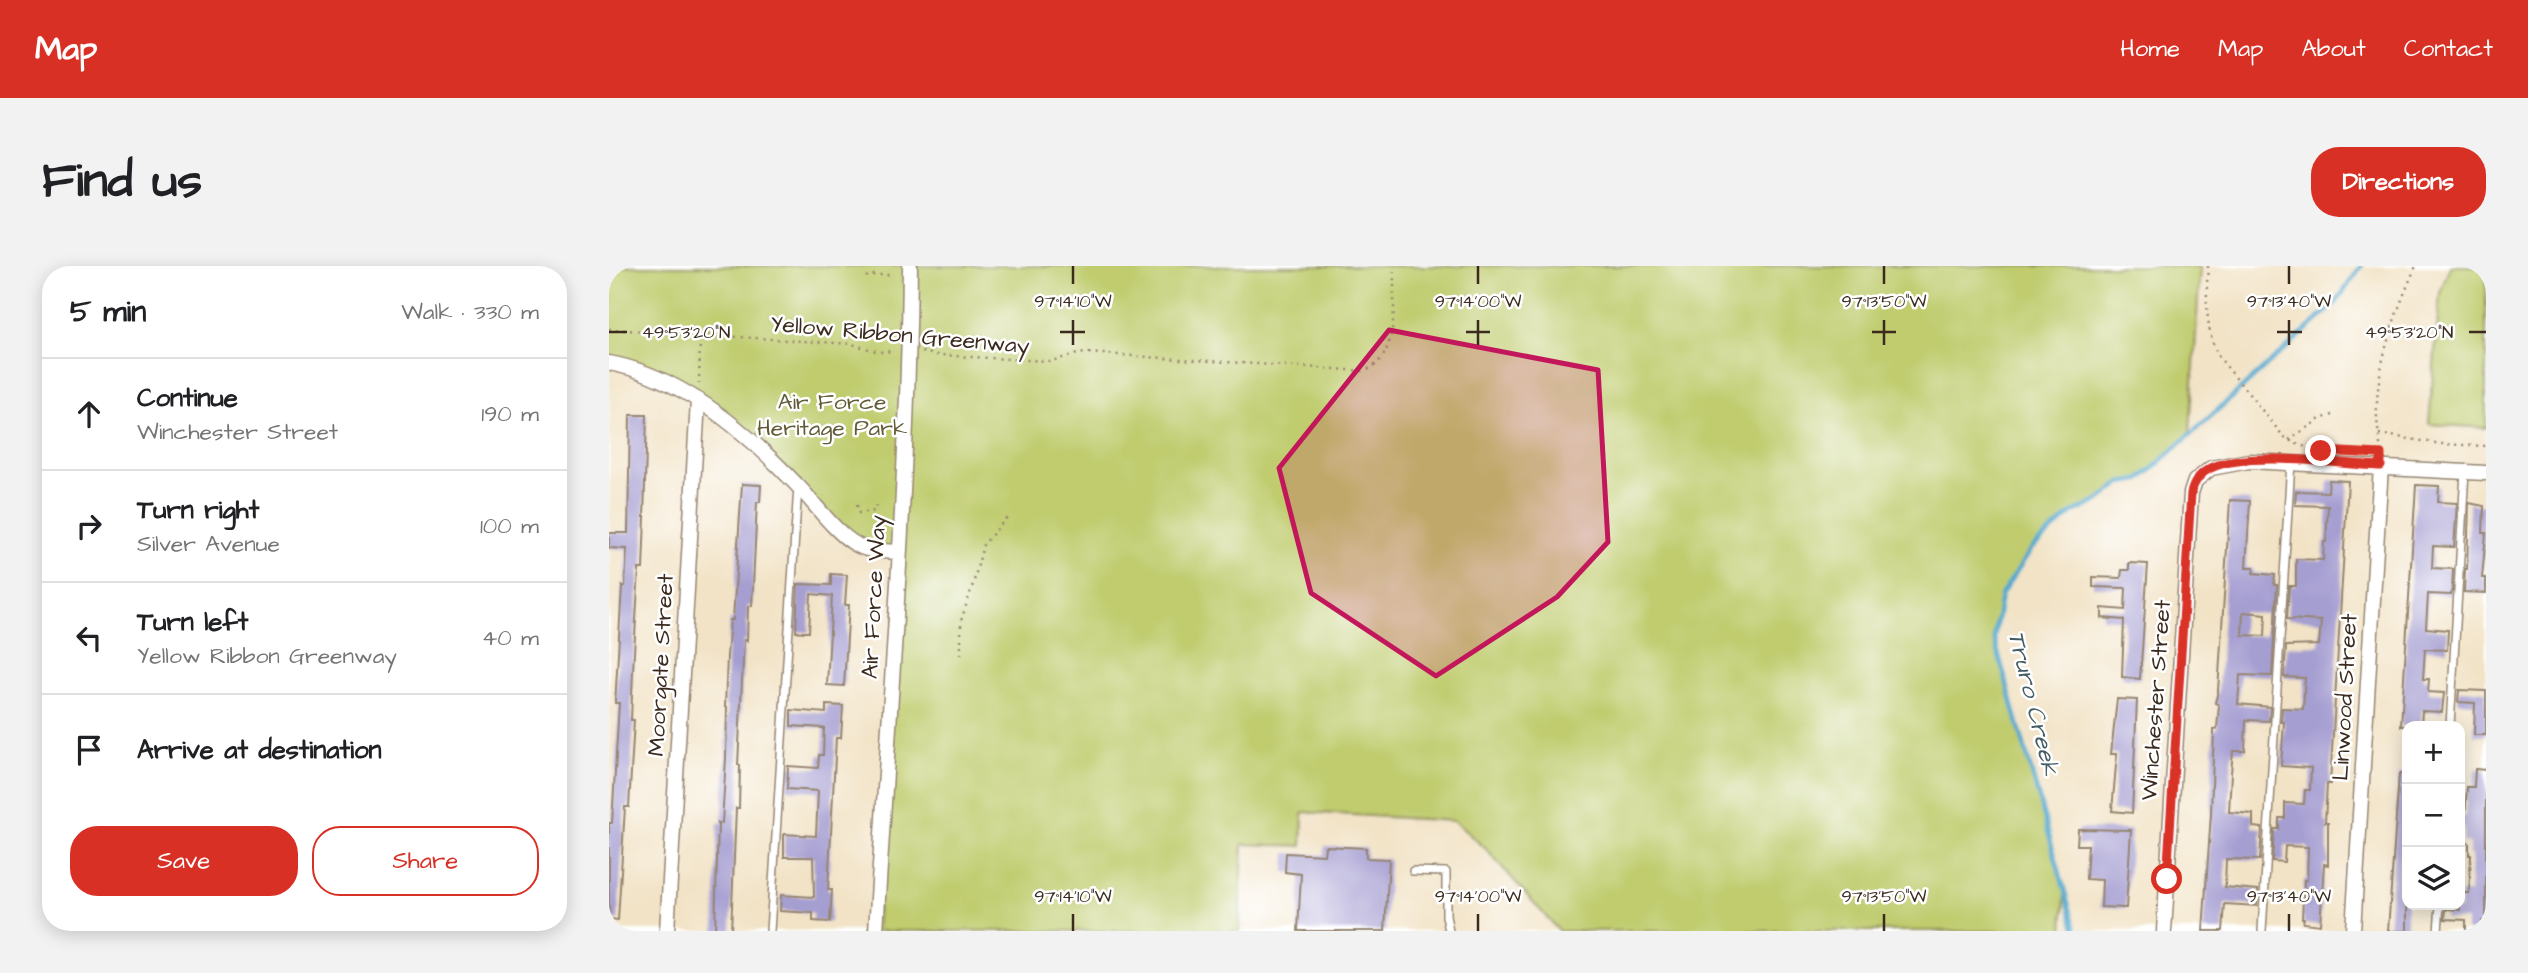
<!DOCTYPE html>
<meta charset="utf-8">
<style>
body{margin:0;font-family:"Architects Daughter",sans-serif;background:#f2f2f2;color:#202124}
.controls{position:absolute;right:21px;bottom:21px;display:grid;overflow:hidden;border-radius:14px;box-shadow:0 4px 18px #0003}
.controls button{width:63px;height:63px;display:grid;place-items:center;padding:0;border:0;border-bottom:2px solid #e0e0e0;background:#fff;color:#202124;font:35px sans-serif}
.stop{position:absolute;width:21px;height:21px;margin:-16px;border:5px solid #d93025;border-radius:50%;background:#fff}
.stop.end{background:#d93025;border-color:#fff;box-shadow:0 2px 7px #0008}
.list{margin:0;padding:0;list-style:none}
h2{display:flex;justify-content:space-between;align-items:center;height:91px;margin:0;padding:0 28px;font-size:30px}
h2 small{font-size:23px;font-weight:400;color:#757577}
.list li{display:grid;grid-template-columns:46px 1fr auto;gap:21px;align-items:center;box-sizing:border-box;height:112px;padding:0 28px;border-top:2px solid #e0e0e0}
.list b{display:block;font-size:26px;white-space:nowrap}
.list p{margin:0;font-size:23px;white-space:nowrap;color:#757577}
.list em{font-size:23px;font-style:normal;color:#757577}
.actions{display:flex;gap:14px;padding:21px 28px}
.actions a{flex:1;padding:16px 0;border:2px solid #d93025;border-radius:28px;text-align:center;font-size:24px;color:#d93025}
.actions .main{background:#d93025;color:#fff}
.icon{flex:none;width:38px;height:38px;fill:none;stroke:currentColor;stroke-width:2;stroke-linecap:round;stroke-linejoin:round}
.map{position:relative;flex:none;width:1877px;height:665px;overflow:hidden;border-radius:28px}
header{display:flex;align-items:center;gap:42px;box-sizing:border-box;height:98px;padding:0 35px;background:#d93025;color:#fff}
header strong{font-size:33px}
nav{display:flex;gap:38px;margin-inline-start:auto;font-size:24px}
.intro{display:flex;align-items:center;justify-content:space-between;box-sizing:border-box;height:168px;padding:0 42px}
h1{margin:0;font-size:49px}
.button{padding:18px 32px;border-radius:28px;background:#d93025;color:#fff;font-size:24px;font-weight:700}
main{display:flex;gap:42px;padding:0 42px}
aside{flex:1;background:#fff;border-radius:28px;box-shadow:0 4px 18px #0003}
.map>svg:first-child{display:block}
.green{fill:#c0cc6e;stroke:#7e7b46;stroke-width:2}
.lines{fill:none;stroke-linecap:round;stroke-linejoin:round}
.stream{stroke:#51a8ce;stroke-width:4.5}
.building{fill:#a59ed1;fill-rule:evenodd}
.service-casing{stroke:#968672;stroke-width:10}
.minor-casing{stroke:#968672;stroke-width:17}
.path{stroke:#968672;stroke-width:2.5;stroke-dasharray:2 5;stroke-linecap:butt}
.service{stroke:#fff;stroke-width:7}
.minor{stroke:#fff;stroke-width:14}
.route{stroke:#d93025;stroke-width:9}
.marked{fill:#c2185b;fill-opacity:0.2;stroke:#c2185b;stroke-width:5;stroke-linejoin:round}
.ticks{fill:none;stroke:#3b2a1e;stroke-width:2.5}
.labels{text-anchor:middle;stroke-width:5;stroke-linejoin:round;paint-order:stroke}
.street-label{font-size:23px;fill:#3b2a1e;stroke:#fff}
.park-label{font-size:23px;fill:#635b36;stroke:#fff}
.water-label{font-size:24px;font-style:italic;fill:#445c64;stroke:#fff}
.ticks-label{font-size:18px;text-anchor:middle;fill:#3b2a1e;stroke:#fff;stroke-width:5;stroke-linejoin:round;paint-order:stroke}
</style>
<header>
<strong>Map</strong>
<nav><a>Home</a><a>Map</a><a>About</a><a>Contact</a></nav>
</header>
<div class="intro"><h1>Find us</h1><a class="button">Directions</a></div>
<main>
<aside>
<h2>5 min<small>Walk · 330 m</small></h2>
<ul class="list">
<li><svg class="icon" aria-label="ahead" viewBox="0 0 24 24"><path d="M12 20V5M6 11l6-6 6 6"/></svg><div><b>Continue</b><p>Winchester Street</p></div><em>190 m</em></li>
<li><svg class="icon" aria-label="right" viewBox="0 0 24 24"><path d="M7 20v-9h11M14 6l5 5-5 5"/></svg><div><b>Turn right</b><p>Silver Avenue</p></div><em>100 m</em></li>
<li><svg class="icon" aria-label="left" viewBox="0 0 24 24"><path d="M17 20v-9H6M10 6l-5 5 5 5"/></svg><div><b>Turn left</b><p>Yellow Ribbon Greenway</p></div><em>40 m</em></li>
<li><svg class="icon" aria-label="arrive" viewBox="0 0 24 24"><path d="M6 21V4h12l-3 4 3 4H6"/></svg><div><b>Arrive at destination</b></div></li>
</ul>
<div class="actions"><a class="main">Save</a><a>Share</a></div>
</aside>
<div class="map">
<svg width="1877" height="665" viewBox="0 0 1877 665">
<rect width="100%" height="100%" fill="#fff"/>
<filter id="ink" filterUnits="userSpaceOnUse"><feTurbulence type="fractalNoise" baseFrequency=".0143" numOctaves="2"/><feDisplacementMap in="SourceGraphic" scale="14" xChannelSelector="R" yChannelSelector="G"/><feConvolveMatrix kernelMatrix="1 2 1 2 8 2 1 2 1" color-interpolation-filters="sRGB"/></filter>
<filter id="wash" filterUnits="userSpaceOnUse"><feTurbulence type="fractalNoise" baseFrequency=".00686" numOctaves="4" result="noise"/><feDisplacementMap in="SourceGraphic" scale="28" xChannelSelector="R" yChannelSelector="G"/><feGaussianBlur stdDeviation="1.57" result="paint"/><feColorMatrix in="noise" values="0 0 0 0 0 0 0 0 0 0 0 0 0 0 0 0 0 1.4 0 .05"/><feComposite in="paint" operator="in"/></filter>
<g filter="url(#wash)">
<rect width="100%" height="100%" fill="#f2e3c6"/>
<path class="green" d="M0 0H1591L1581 167 1531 214 1512 218 1489 235 1463 248 1423 282 1392 329 1385 372 1456 627 1454 665H950L876 582 845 555 694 546 693 580 634 578 630 665H267L290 286 260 283 89 135 0 97Z
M1841 0H1877V162L1820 158 1831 27Z"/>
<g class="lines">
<path class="stream" d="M1467 665 1385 372 1392 329 1423 282 1462 248 1489 235 1512 217 1531 214 1726 38 1752 0"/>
</g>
<g id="blocks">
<path class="building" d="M21 149H38L35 251H36L34 303H30L24 404 22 454H25L20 541H16L9 654 0 653V557H3L10 437H6L7 422 13 320H16L18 283 0 282V267H19Z
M1720 214 1739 215 1721 518H1718L1716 556H1719V599L1715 598 1711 659 1694 657 1695 652H1693L1695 614H1698L1699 581 1676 580 1675 596 1663 595 1665 563H1670V552H1676V537L1695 538 1696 524H1701L1702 502 1672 500 1675 456H1672L1673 442 1694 443 1696 412 1675 411 1677 380 1710 379 1712 355 1678 353 1680 320H1687V293L1714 294 1715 276H1717L1719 240 1686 239 1687 225 1719 226Z
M133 218 152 219 151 236H148L143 340H139L138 375 135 374 129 499H131L130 542H127L122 665H106L109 557H113L117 492 118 441H116L118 390 121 354H124Z
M1807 219 1830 220 1829 236 1848 237 1845 281 1824 280 1823 302 1844 303 1843 325 1842 329 1819 328 1817 362 1839 364 1838 384 1816 383 1814 413H1820L1819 426 1835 427 1833 446 1813 445 1812 460H1792Z
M1621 234 1641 235 1637 302H1645L1644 307 1666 309 1665 319H1668L1663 410 1631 409 1629 438 1661 441 1660 455 1637 454 1636 485H1624L1622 507 1620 546 1644 548V561L1653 562 1651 594 1617 593 1616 621 1649 624 1648 640 1616 638 1614 665H1594L1602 548 1605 463H1608L1610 439 1606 437 1609 425ZM1634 346 1657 348 1656 370 1633 369Z
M1860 237 1875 240 1874 267H1877L1873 312H1877V327L1855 326 1856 303H1858Z
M1520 297 1539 298 1531 413 1513 411 1515 354 1493 352V342L1516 344 1517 322 1484 321V311L1512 312 1513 304H1520Z
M222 308 238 309 236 339H240L235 420 218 419 223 330 202 328 200 366H187L189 318 222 319Z
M1850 424 1877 425V469H1865L1866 437 1849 436Z
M1508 433 1528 434 1523 547 1503 545 1508 488H1502Z
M217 439 234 440 232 472H227L219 624H223L221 656 204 655V647L171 645 172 629 205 631 204 591H175V568L207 570 209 525 178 523 179 500 209 502 210 489H214L215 462 182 460V444L217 447Z
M1866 503 1877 504V655H1873V665H1857V654L1836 653 1837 643 1851 644V627H1860L1862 589H1860V577L1854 576 1855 562 1851 561V551H1856L1858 521H1865Z
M1790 508H1798V665H1779Z
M1469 563 1522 564 1517 642 1492 641 1493 614 1477 613 1479 579H1468Z
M716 580 757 582V592L780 593 776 665H689L692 608 676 606 677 587 715 589Z"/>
</g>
</g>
<g filter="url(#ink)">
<use href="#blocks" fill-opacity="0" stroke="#968672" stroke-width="2"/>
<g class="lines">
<defs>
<path id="service" d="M1841 460 1856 206
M804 605 837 606V650L840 665
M161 665 189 220
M1653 665 1682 196
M1829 665 1831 639"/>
<path id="minor" d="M0 97C73 110 138 166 187 218 205 236 226 267 248 279 260 286 276 285 290 286
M58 665 89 135
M267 665C280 444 299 222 301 0
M1555 665 1582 227 1586 215 1602 202 1640 195 1877 207
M1744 665 1772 200"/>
</defs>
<use href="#service" class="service-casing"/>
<use href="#minor" class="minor-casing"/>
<path class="path" d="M1599 0C1597 29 1596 63 1609 90L1674 170 1685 177 1706 184
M257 11 261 9H281
M0 63 243 78 270 86 285 85
M313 86 327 89 436 95C451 95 463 87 479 87L755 105C792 93 784 31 785 0
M90 118 91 69
M1770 168 1832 178 1877 180
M1680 174 1711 153 1724 149
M1772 186C1770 170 1767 154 1768 137 1770 90 1788 43 1807 0
M248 239 250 247 266 245 267 238H269
M352 389V355L365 315 374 279 400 249"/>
<use href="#service" class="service"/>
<use href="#minor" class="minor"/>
</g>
</g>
<g class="lines" filter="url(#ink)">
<path class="route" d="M1558 613 1582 227C1585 216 1591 207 1602 202 1638 184 1730 198 1772 200V188L1712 185"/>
</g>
<path class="marked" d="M780 64 989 104 999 276 948 331 827 410 702 327 670 202Z"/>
<path class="ticks" d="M464 0V18M869 0V18M1275 0V18M1680 0V18M464 54V79M869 54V79M1275 54V79M1680 54V79M0 66H18M451 66H476M857 66H881M1263 66H1287M1668 66H1693M1860 66H1877M464 648V665M869 648V665M1275 648V665M1680 648V665"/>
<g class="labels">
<g class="street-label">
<text transform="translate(291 68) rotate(5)" y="8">Yellow Ribbon Greenway</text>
<text transform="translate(264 331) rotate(-87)" y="8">Air Force Way</text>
<text transform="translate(51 399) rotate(-87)" y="8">Moorgate Street</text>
<text transform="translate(1735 431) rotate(-87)" y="8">Linwood Street</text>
<text transform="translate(1546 434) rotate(-86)" y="8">Winchester Street</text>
</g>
<g class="park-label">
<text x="223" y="143">Air Force<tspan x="223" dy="26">Heritage Park</tspan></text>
</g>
<g class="water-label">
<text transform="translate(1425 437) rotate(76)" y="8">Truro Creek</text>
</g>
</g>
<g class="ticks-label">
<text x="464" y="41">97°14'10"W</text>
<text x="869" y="41">97°14'00"W</text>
<text x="1275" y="41">97°13'50"W</text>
<text x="1680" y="41">97°13'40"W</text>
<text x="77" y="72">49°53'20"N</text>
<text x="1800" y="72">49°53'20"N</text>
<text x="464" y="636">97°14'10"W</text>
<text x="869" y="636">97°14'00"W</text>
<text x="1275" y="636">97°13'50"W</text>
<text x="1680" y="636">97°13'40"W</text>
</g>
</svg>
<div class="controls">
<button>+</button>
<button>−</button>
<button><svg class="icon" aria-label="layers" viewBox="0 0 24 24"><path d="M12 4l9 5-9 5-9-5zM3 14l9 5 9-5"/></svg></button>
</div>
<div class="stop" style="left:1558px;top:613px"></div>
<div class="stop end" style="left:1712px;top:185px"></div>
</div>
</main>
